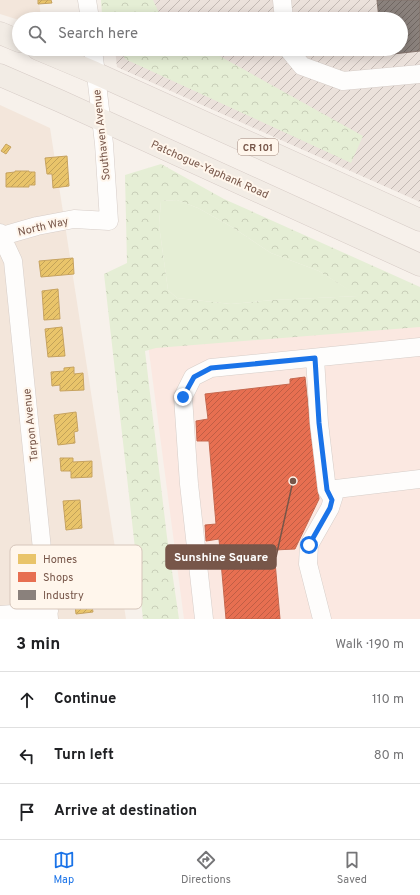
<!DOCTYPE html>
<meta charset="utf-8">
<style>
body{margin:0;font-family:Overpass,sans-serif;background:#f6f6f6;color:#202124}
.stop{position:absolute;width:12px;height:12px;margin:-9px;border:3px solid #1a73e8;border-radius:50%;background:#fff}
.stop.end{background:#1a73e8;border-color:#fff;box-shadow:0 1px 4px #0008}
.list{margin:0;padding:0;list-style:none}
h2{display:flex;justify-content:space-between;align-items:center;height:52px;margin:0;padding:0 16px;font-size:17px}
h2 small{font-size:13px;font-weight:400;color:#757577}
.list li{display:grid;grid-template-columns:26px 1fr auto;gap:12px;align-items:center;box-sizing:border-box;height:56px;padding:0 16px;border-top:1px solid #e0e0e0}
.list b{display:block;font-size:15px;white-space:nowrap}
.list em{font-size:13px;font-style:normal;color:#757577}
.icon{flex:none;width:22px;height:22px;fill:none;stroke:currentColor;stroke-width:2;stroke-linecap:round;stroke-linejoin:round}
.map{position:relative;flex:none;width:420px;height:619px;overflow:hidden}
.search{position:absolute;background:#fff;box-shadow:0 2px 10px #0003;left:12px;right:12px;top:12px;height:44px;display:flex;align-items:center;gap:10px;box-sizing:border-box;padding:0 14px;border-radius:22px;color:#757577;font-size:15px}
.sheet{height:220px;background:#fff}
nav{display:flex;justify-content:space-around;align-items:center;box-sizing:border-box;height:56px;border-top:1px solid #e0e0e0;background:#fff;font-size:11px;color:#757577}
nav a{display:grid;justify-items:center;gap:2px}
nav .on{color:#1a73e8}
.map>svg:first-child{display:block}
.residential{fill:#f3e6db}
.commercial{fill:#fbe8e1}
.industrial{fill:url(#industrial-furrows)}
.grass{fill:#e5eed5}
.forest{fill:url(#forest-crowns);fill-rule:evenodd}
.homes{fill:url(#homes-hatch);stroke:#c7a360}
.shops{fill:url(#shops-hatch);stroke:#c5684f}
.industry{fill:url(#industry-hatch);stroke:#84746d}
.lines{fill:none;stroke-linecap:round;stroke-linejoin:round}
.minor-casing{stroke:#d6cdc8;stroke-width:19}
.major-casing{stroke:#d6cbc6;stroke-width:23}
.minor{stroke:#fefdfc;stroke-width:18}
.major{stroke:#f2ece5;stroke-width:22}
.route{stroke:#1a73e8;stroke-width:5}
.labels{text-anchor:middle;stroke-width:4;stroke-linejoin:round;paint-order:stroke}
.shield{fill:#fff6ec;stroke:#a0867a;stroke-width:1}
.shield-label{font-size:10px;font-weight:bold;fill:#775649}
.street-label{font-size:11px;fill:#775649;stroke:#fff6ec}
.key{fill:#fff6ec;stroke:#d6c6bb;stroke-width:1}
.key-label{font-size:11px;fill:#775649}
.leader{fill:none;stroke:#775649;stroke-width:1.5}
.callout-dot{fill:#775649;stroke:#fff6ec;stroke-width:1.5}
.callout{fill:#775649;stroke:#775649;stroke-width:1.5}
.callout-label{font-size:12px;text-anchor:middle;font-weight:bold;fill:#fff}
</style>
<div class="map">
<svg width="420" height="619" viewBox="0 0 420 619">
<defs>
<pattern id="industrial-furrows" width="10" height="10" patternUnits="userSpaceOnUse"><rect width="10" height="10" fill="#ebe1db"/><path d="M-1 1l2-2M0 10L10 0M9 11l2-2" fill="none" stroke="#c3b9b4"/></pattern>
<pattern id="forest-crowns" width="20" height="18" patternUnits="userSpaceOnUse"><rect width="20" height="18" fill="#e5eed5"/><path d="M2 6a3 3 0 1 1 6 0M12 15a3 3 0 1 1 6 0" fill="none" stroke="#c8ceb8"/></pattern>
<pattern id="homes-hatch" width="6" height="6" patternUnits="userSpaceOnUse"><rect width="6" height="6" fill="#e9c46a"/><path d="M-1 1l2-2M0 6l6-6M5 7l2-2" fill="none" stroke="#c2a259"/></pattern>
<pattern id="shops-hatch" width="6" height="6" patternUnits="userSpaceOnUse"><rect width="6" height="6" fill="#e76f51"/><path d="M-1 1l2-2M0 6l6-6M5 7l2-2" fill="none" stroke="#c05e45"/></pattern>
<pattern id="industry-hatch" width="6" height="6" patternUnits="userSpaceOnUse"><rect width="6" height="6" fill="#8a817c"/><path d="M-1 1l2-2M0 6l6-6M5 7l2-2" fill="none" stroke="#706762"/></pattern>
</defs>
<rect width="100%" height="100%" fill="#f7f1eb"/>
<path class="residential" d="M0 0H39L41 19H19V20L0 14Z
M0 105 50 128 126 619H0Z"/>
<path class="commercial" d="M420 316V619H184L148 344Z"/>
<path class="industrial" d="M111 0H420V202L117 67 115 49H401V19H113Z"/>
<path class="grass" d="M177 200 198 208 232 227 271 253 319 271 359 296 274 300 231 304 177 298 168 290 159 225 161 201Z"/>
<path class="forest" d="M101 0H153L162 19H105L102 14Z
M120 49H207L363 136 351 163 125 59Z
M161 164 224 199 420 287V327L156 348 145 351 167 537 179 619H143L104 274 127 263 125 175ZM177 200 198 208 232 227 271 253 319 271 358 296 274 300 231 304 177 298 168 290 159 225 161 201Z"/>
<path class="homes" d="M38 0H51L52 3 38 4Z
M6 144 11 147 6 154 1 151Z
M67 156 69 186 53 188 52 174H47L45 158Z
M15 171H29V172H35V185H29V187H6V173L15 172Z
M73 258 74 274 41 277 39 261Z
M58 289 60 319 44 320 42 291Z
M62 327 65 356 48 357 45 329Z
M74 367V374L83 373 84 390 60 391V385L52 386 51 372 64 371V368Z
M76 412 78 431 74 432 75 443 58 445 54 415Z
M60 458H73V462L92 461V477L71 478V471H61Z
M80 500 82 528 66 530 63 501Z
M99 588 101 605 92 606 93 612 76 614 75 605 79 604 78 596 75 597 74 590Z"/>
<path class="shops" d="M305 377 312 443H314L319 499 295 549 274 550 280 619H226L219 539 206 541 205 525 216 524 209 441H197L196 421 208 419 205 394 290 384V379Z"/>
<path class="industry" d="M377 0H420V51L384 55 383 49H401V19H379Z"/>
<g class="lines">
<defs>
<path id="minor" d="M87 0 90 19
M282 0 284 19
M288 49 302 66 343 81 420 74
M0 233 13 261 49 619
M2 236 37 226 74 219 109 221 104 144 93 49
M315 358 319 423 327 490 333 499
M0 615 49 611
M204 619 189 484 183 397 193 377 211 368 420 347
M322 619 308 564 309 545 330 508 336 489 420 479"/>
<path id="major" d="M0 33 19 41
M38 49 95 73 420 220
M0 75 60 101 420 265"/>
</defs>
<use href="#minor" class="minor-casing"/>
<use href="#major" class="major-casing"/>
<use href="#minor" class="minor"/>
<use href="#major" class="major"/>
</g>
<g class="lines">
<path class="route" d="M183 397 194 377 211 368 315 358 319 423 327 490 332 500 330 508 309 545"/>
</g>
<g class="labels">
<rect class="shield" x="238" y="139" width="40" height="16" rx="3"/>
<g class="shield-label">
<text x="258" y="151">CR 101</text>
</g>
<g class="street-label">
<text transform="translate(101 135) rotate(-96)" y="4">Southaven Avenue</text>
<text transform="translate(210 169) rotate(24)" y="4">Patchogue-Yaphank Road</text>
<text transform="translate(43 226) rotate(-13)" y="4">North Way</text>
<text transform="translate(30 425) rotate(-96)" y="4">Tarpon Avenue</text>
</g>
</g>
<rect x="10" y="545" width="132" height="64" rx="6" class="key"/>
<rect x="18" y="554" width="18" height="10" fill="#e9c46a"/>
<rect x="18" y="572" width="18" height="10" fill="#e76f51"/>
<rect x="18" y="590" width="18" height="10" fill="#8a817c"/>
<g class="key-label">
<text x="43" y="563">Homes</text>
<text x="43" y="581">Shops</text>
<text x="43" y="599">Industry</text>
</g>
<path class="leader" d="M293 481L276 557"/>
<circle class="callout-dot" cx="293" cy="481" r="4"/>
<rect class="callout" x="166" y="545" width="110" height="24" rx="4"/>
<g class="callout-label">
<text x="221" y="561">Sunshine Square</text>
</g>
</svg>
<div class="stop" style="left:309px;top:545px"></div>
<div class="stop end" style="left:183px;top:397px"></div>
<div class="search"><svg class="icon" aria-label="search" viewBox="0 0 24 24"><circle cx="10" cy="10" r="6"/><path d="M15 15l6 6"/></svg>Search here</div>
</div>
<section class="sheet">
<h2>3 min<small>Walk · 190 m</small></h2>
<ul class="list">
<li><svg class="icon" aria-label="ahead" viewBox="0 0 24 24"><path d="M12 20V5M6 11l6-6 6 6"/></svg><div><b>Continue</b></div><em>110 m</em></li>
<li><svg class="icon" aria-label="left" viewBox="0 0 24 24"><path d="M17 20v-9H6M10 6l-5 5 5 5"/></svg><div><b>Turn left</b></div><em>80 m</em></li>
<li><svg class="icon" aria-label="arrive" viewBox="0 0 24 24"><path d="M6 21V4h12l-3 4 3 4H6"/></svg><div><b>Arrive at destination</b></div></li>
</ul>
</section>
<nav>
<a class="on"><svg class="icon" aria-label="map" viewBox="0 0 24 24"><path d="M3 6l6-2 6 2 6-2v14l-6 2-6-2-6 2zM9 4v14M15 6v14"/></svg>Map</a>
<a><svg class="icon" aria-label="directions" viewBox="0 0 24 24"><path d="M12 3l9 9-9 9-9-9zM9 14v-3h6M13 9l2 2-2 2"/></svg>Directions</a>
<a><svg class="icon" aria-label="saved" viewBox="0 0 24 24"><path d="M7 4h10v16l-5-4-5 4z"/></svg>Saved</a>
</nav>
